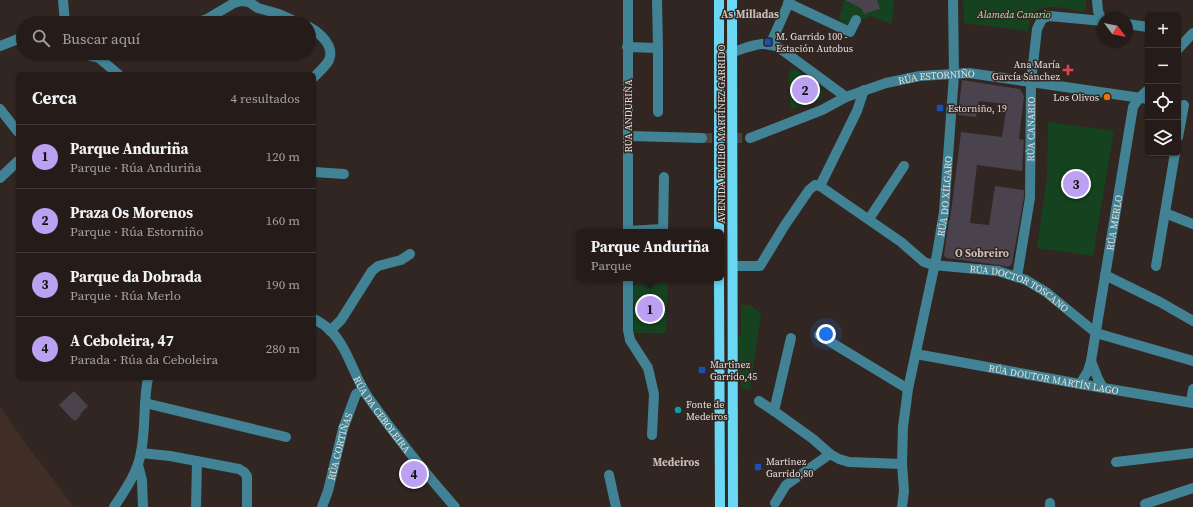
<!DOCTYPE html>
<html lang="es">
<meta charset="utf-8">
<style>
body{margin:0;font-family:"Source Serif 4",serif;background:#312926;color:#f1f3f6}
.controls{position:absolute;right:12px;top:12px;display:grid;overflow:hidden;border-radius:6px;box-shadow:0 1px 3px #0004}
.controls button{width:36px;height:36px;display:grid;place-items:center;padding:0;border:0;border-bottom:1px solid #423a38;background:#251c19;color:#f1f3f6;font:20px sans-serif}
.compass{position:absolute;left:1097px;top:12px;width:36px;height:36px;border-radius:50%;background:#251c19;box-shadow:0 1px 3px #0004;rotate:122deg}
.you{position:absolute;left:826px;top:334px;width:14px;height:14px;margin:-10px;border:3px solid #fff;border-radius:50%;background:#1a73e8;box-shadow:0 0 0 6px #1a73e833}
.badge{display:grid;place-items:center;width:26px;height:26px;border-radius:50%;background:#bca0f2;color:#111;font-size:13px;font-weight:700}
.pin{position:absolute;translate:-50% -50%;border:2px solid #fff;box-shadow:0 1px 4px #0006}
.popup{position:absolute;left:576px;top:229px;width:148px;height:52px;box-sizing:border-box;display:grid;place-content:center;border-radius:6px;background:#251c19;filter:drop-shadow(0 1px 3px #0005);font-size:13px;white-space:nowrap;color:#a3a1a2}
.popup b{font-size:15px;color:#f1f3f6}
.popup::after{content:'';position:absolute;left:50%;top:100%;margin-left:-8px;border:8px solid transparent;border-top-color:#251c19}
.list{margin:0;padding:0;list-style:none}
h2{display:flex;justify-content:space-between;align-items:center;height:52px;margin:0;padding:0 16px;font-size:17px}
h2 small{font-size:13px;font-weight:400;color:#a3a1a2}
.list li{display:grid;grid-template-columns:26px 1fr auto;gap:12px;align-items:center;box-sizing:border-box;height:64px;padding:0 16px;border-top:1px solid #423a38}
.list b{display:block;font-size:15px;white-space:nowrap}
.list p{margin:0;font-size:13px;white-space:nowrap;color:#a3a1a2}
.list em{font-size:13px;font-style:normal;color:#a3a1a2}
.icon{flex:none;width:22px;height:22px;fill:none;stroke:currentColor;stroke-width:2;stroke-linecap:round;stroke-linejoin:round}
.map{position:relative;flex:none;width:1193px;height:507px;overflow:hidden}
.search{position:absolute;background:#251c19;box-shadow:0 1px 3px #0004;left:16px;top:16px;width:300px;height:44px;display:flex;align-items:center;gap:10px;box-sizing:border-box;padding:0 14px;border-radius:22px;color:#a3a1a2;font-size:15px}
.panel{position:absolute;background:#251c19;box-shadow:0 1px 3px #0004;left:16px;top:72px;width:300px;height:308px;border-radius:6px}
.map>svg:first-child{display:block}
.built{fill:#402e26}
.green{fill:#15431f}
.building{fill:#4a424c}
.lines{fill:none;stroke-linecap:round;stroke-linejoin:round}
.minor-tunnel{stroke:#4c423d;stroke-width:10;stroke-dasharray:10 5;stroke-linecap:butt}
.minor{stroke:#418294;stroke-width:10}
.major{stroke:#6ad7f5;stroke-width:10}
.transit-dot{fill:#1a4fb4;stroke:#312621;stroke-width:1.5}
.health-dot{fill:#e0444e;stroke:#312621;stroke-width:1.5}
.food-dot{fill:#e8710a;stroke:#312621;stroke-width:1.5}
.culture-dot{fill:#0f9aa8;stroke:#312621;stroke-width:1.5}
.labels{text-anchor:middle;stroke-width:3;stroke-linejoin:round;paint-order:stroke}
.park-label{font-size:10px;font-style:italic;fill:#9df2aa;stroke:#312621}
.poi-label{font-size:10px;fill:#e7dfdb;stroke:#312621;text-anchor:start}
.street-label{font-size:10px;fill:#e7dfdb;stroke:#312621}
.neighbourhood-label{font-size:11px;font-weight:bold;fill:#cbbcb5;stroke:#312621}
</style>
<div class="map">
<svg width="1193" height="507" viewBox="0 0 1193 507">
<rect width="100%" height="100%" fill="#312621"/>
<path class="built" d="M0 407 37 459H38L74 507H0Z"/>
<path class="green" d="M844 0H894L892 24 870 16 861 20 854 17 847 25 839 19Z
M963 0H1086V10L1081 11C1065 9 1040 0 1031 18 1030 22 1029 27 1028 31L964 23Z
M792 67 819 85 823 94 822 99 791 110 788 78Z
M1048 122 1114 131 1093 256 1037 248 1047 177Z
M668 284 666 333H634L633 285Z
M741 305H750L761 314 750 389H741V376L739 375 738 335H741Z"/>
<path class="building" d="M845 0H877L880 9 864 14 862 9Z
M962 80 1020 89 1024 96 1019 139 1024 140 1022 171 977 165 970 223 989 225 995 186 1024 190V197L1012 264 1008 267 999 265 946 258 944 255 949 220H950L961 132 1002 137 1007 104 979 101 976 117 958 115Z
M74 391 88 406 80 414 81 415 75 421 73 419V420L59 405Z"/>
<g class="lines">
<path class="minor-tunnel" d="M702 138H750"/>
<g class="minor">
<path d="M63 0 65 23"/>
<path d="M1097 0 1098 11 1102 21"/>
<path d="M788 3 850 32 856 20"/>
<path d="M196 23 207 19 234 3 242 1 249 2 258 8 279 14 299 23"/>
<path d="M1127 24 1148 27"/>
<path d="M309 27C320 33 335 46 329 60 326 66 319 72 314 77"/>
<path d="M770 45 790 0"/>
<path d="M0 46 23 37"/>
<path d="M627 47 658 48 657 0"/>
<path d="M658 48V112"/>
<path d="M1178 49 1193 33"/>
<path d="M87 53 91 56 99 58 103 53"/>
<path d="M99 58 118 74"/>
<path d="M719 59C729 53 751 45 762 44 767 44 772 45 778 47L846 97"/>
<path d="M0 109 18 132"/>
<path d="M629 136 702 138"/>
<path d="M1178 137 1184 105"/>
<path id="s1" d="M750 138 822 110 846 97 886 83 920 76 969 73 1148 99"/>
<path d="M314 172 344 174"/>
<path d="M0 178 18 161"/>
<path d="M820 186 857 111 864 90"/>
<path d="M1165 213 1193 224"/>
<path d="M869 219 904 166"/>
<path d="M628 231 663 229"/>
<path d="M628 232V0"/>
<path d="M663 232 664 177"/>
<path id="s2" d="M733 266H760L785 225 809 190 815 185 820 186 901 242 924 262 933 265 998 271 1026 280 1046 292 1096 333 1193 361"/>
<path d="M1156 266 1175 153"/>
<path d="M1105 275 1160 302 1193 321"/>
<path id="s3" d="M1017 277 1030 198 1031 82 1037 29 1042 19 1049 16 1103 21"/>
<path d="M628 278V330L630 340 648 368 654 394 652 435"/>
<path id="s4" d="M314 319C320 322 326 326 331 331 349 350 354 377 368 397 395 435 424 472 455 507"/>
<path d="M330 331 341 320 372 271 378 266 401 260 410 254"/>
<path d="M819 335 908 389"/>
<path d="M791 338 774 411 813 439 830 454 839 459 849 462 902 464"/>
<path id="s5" d="M916 354 1080 384 1193 403"/>
<path d="M1091 361 1098 379 1103 388"/>
<path id="s6" d="M1080 384 1088 371 1091 361 1133 107 1139 98 1148 90"/>
<path d="M759 401 774 411"/>
<path d="M1191 402 1193 389"/>
<path d="M145 403 286 437"/>
<path d="M141 453 170 456 239 469 244 472 247 476V507"/>
<path d="M1116 462 1193 453"/>
<path d="M138 465 142 480 143 507"/>
<path d="M609 475 616 507"/>
<path d="M775 503 786 485 830 454"/>
<path d="M1050 503V507"/>
<path d="M1145 504 1193 488"/>
<path d="M114 507C125 490 138 472 141 452 146 428 143 402 148 378"/>
<path d="M196 507 197 461"/>
<path id="s7" d="M322 507 328 491 343 429 356 394 363 390"/>
<path id="s8" d="M902 507 904 491 902 464 903 427 908 389 937 254 944 212 954 75 953 0"/>
</g>
<path class="major" d="M719 0V232
M732 0 733 507
M719 278 720 507"/>
</g>
<g class="transit-dot">
<rect x="764" y="38" width="8" height="8" rx="2"/>
<rect x="936" y="104" width="8" height="8" rx="2"/>
<rect x="698" y="366" width="8" height="8" rx="2"/>
<rect x="754" y="463" width="8" height="8" rx="2"/>
</g>
<path class="health-dot" d="M1066 64h4v4h4v4h-4v4h-4v-4h-4v-4h4z"/>
<circle class="food-dot" cx="1107" cy="97" r="4"/>
<circle class="culture-dot" cx="678" cy="410" r="4"/>
<g class="labels">
<g class="park-label">
<text x="1014" y="18">Alameda Canario</text>
</g>
<g class="poi-label">
<text x="776" y="40">M. Garrido 100 -<tspan x="776" dy="12">Estación Autobus</tspan></text>
<text x="1060" y="68" text-anchor="end">Ana María<tspan x="1060" dy="12">García Sánchez</tspan></text>
<text x="1099" y="101" text-anchor="end">Los Olivos</text>
<text x="948" y="112">Estorniño, 19</text>
<text x="710" y="368">Martinez<tspan x="710" dy="12">Garrido,45</tspan></text>
<text x="686" y="408">Fonte de<tspan x="686" dy="12">Medeiros</tspan></text>
<text x="766" y="465">Martinez<tspan x="766" dy="12">Garrido,80</tspan></text>
</g>
<g class="street-label">
<text dy="4" stroke="none"><textPath href="#s1" startOffset="198">RÚA ESTORNIÑO</textPath></text>
<text transform="translate(628 116) rotate(-90)" y="4">RÚA ANDURIÑA</text>
<text dy="4" stroke="none"><textPath href="#s3" startOffset="149">RÚA CANARIO</textPath></text>
<text transform="translate(721 134) rotate(-90)" y="4">AVENIDA EMILIO MARTÍNEZ GARRIDO</text>
<text dy="4" stroke="none"><textPath href="#s8" startOffset="315">RÚA DO XÍLGARO</textPath></text>
<text dy="4" stroke="none"><textPath href="#s6" startOffset="166">RÚA MERLO</textPath></text>
<text dy="4" stroke="none"><textPath href="#s2" startOffset="360">RÚA DOCTOR TOSCANO</textPath></text>
<text dy="4" stroke="none"><textPath href="#s5" startOffset="140">RÚA DOUTOR MARTÍN LAGO</textPath></text>
<text dy="4" stroke="none"><textPath href="#s4" startOffset="119">RÚA DA CEBOLEIRA</textPath></text>
<text dy="4" stroke="none"><textPath href="#s7" startOffset="63">RÚA CORTIÑAS</textPath></text>
</g>
<g class="neighbourhood-label">
<text x="750" y="18">As Milladas</text>
<text x="982" y="257">O Sobreiro</text>
<text x="676" y="466">Medeiros</text>
</g>
</g>
</svg>
<div class="controls">
<button>+</button>
<button>−</button>
<button><svg class="icon" aria-label="locate" viewBox="0 0 24 24"><circle cx="12" cy="12" r="6"/><path d="M12 2v4M12 18v4M2 12h4M18 12h4"/></svg></button>
<button><svg class="icon" aria-label="layers" viewBox="0 0 24 24"><path d="M12 4l9 5-9 5-9-5zM3 14l9 5 9-5"/></svg></button>
</div>
<svg class="compass" viewBox="-18 -18 36 36"><path d="M0-13l5 13h-10z" fill="#e53935"/><path d="M0 13l5-13h-10z" fill="#a3a1a2"/></svg>
<div class="you"></div>
<div class="pin badge" style="left:650px;top:309px">1</div>
<div class="popup"><b>Parque Anduriña</b>Parque</div>
<div class="pin badge" style="left:805px;top:90px">2</div>
<div class="pin badge" style="left:1076px;top:184px">3</div>
<div class="pin badge" style="left:414px;top:474px">4</div>
<div class="search"><svg class="icon" aria-label="search" viewBox="0 0 24 24"><circle cx="10" cy="10" r="6"/><path d="M15 15l6 6"/></svg>Buscar aquí</div>
<section class="panel">
<h2>Cerca<small>4 resultados</small></h2>
<ul class="list">
<li><span class="badge">1</span><div><b>Parque Anduriña</b><p>Parque · Rúa Anduriña</p></div><em>120 m</em></li>
<li><span class="badge">2</span><div><b>Praza Os Morenos</b><p>Parque · Rúa Estorniño</p></div><em>160 m</em></li>
<li><span class="badge">3</span><div><b>Parque da Dobrada</b><p>Parque · Rúa Merlo</p></div><em>190 m</em></li>
<li><span class="badge">4</span><div><b>A Ceboleira, 47</b><p>Parada · Rúa da Ceboleira</p></div><em>280 m</em></li>
</ul>
</section>
</div>
